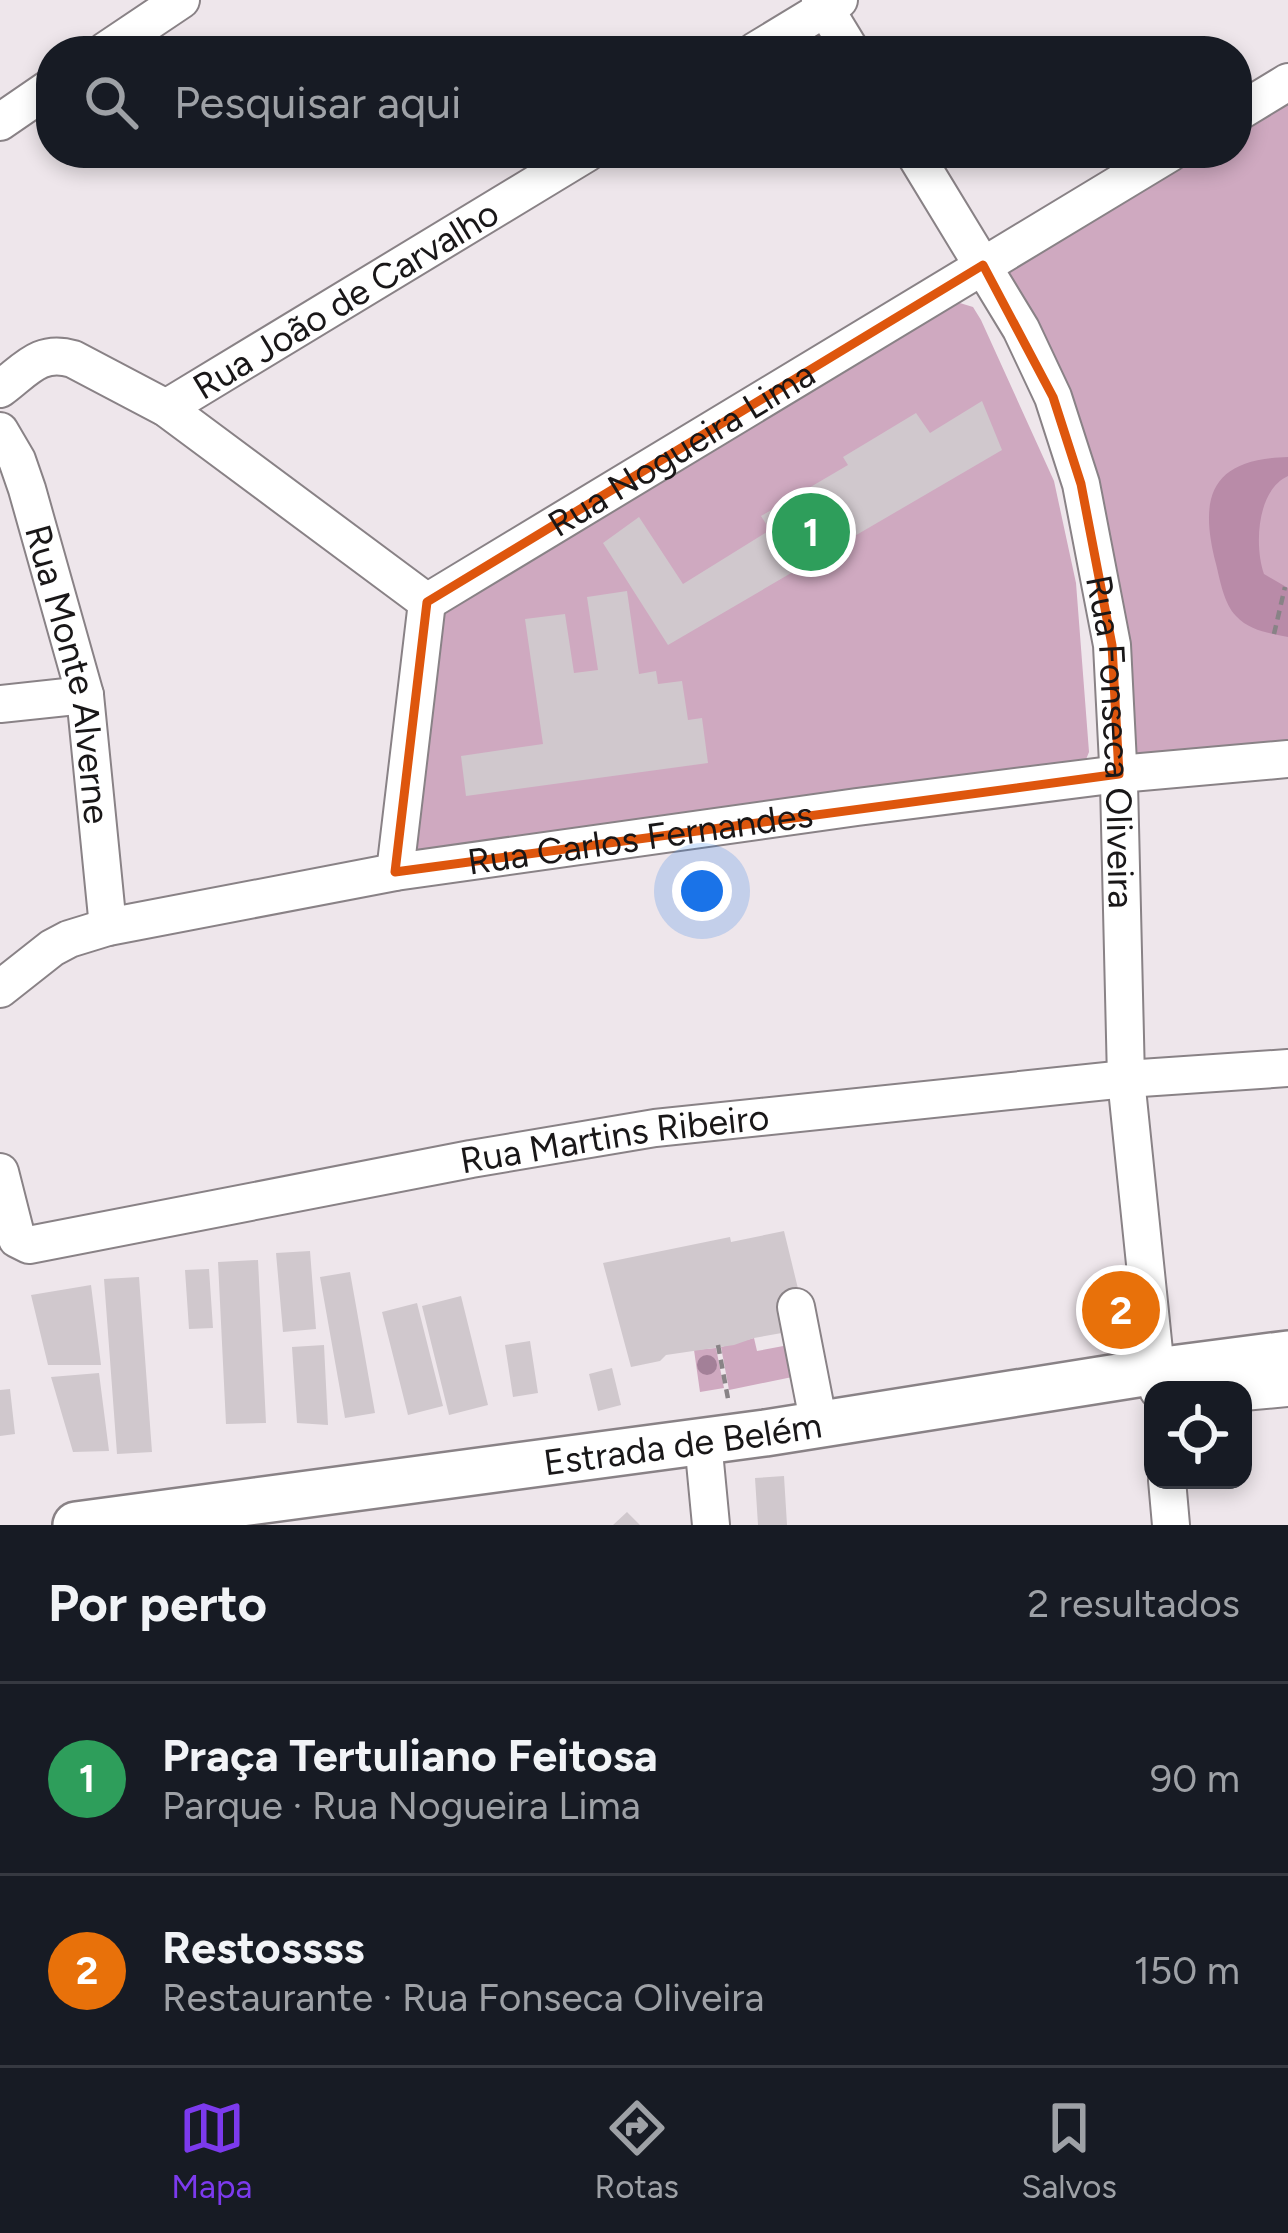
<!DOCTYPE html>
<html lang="pt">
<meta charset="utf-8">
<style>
body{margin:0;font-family:Figtree,sans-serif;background:#20242c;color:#f1f3f6}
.controls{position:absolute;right:36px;bottom:36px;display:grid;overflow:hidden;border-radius:24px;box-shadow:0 6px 18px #0003}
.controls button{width:108px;height:108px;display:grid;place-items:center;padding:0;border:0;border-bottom:3px solid #363941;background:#171b24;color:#f1f3f6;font:60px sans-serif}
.you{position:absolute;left:702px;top:891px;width:42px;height:42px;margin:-30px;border:9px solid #fff;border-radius:50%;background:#1a73e8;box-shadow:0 0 0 18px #1a73e833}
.badge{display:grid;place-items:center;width:78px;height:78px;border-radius:50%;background:#7c3aed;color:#fff;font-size:39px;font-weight:700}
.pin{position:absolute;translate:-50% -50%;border:6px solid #fff;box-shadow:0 3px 12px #0006}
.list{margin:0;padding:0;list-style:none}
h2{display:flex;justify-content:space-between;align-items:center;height:156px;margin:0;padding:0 48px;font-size:51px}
h2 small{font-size:39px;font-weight:400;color:#9ea1a6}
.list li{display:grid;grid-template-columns:78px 1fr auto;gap:36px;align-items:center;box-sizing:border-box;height:192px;padding:0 48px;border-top:3px solid #363941}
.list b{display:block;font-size:45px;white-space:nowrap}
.list p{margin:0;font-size:39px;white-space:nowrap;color:#9ea1a6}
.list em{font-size:39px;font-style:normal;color:#9ea1a6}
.icon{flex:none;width:66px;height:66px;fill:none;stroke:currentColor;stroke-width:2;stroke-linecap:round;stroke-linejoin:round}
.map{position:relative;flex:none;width:1288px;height:1525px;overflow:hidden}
.search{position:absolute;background:#171b24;box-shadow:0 6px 18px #0003;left:36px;right:36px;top:36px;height:132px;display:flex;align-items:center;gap:30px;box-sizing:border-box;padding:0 42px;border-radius:48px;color:#9ea1a6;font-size:45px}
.sheet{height:540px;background:#171b24}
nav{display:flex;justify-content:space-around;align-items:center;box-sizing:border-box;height:168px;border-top:3px solid #363941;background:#171b24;font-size:33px;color:#9ea1a6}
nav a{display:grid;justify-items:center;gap:6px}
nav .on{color:#7c3aed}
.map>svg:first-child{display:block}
.green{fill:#cfa9c0}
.water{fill:#b98ba8}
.building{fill:#d0c8cd}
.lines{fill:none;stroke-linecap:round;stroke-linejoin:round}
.minor-casing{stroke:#898286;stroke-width:40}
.major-casing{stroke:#898286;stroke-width:50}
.path{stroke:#888386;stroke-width:4.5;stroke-dasharray:9 6;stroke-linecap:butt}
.minor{stroke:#fff;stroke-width:36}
.major{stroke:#fff;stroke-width:45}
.tree{fill:#a38098}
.marked{fill:none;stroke:#de560d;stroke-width:9;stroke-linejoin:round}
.labels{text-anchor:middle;stroke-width:9;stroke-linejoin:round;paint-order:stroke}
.street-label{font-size:36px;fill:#191718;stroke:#eee6eb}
</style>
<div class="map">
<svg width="1288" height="1525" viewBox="0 0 1288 1525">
<rect width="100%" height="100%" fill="#eee6eb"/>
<path class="green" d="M1288 91V749L1133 757 1118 668 1004 270 1186 153H1237V122Z
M950 300 973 307 981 320 1054 481 1076 583 1089 752 1085 762 426 854 412 848 440 614Z
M754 1338 757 1351 794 1344 802 1375 729 1390 721 1347Z
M716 1348 724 1388 700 1392 694 1350Z"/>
<path class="water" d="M1288 457V476C1257 490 1254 545 1264 574L1288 588V637C1269 633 1250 631 1236 616 1224 604 1220 580 1216 564 1198 495 1212 459 1288 457Z"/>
<path class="building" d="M982 401 1002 450 668 645 603 543 639 517 683 584 770 530 761 516 848 465 843 457 916 413 930 433Z
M627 591 639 674 656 671 658 684 682 681 688 720 702 718 708 763 466 796 461 756 543 744 525 619 565 614 574 673 598 670 587 597Z
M784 1231 802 1305 793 1331 754 1338 734 1345 666 1355 660 1361 631 1367 603 1263 730 1237 731 1242Z
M310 1251 316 1329 283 1332 276 1253Z
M258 1260 266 1423 226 1424 218 1262Z
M209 1269 213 1328 189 1329 185 1270Z
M350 1272 375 1413 345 1418 320 1277Z
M139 1277 152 1452 117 1454 104 1279Z
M91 1285 101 1365H48L31 1295Z
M461 1296 488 1405 449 1415 422 1306Z
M417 1303 443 1406 408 1415 382 1312Z
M530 1341 538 1393 513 1397 505 1345Z
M324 1345 328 1425 297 1423 292 1347Z
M612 1368 621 1405 598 1411 589 1374Z
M99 1373 109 1451 73 1452 51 1377Z
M10 1389 15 1434 0 1436V1390Z
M784 1476 787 1525H758L755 1478Z
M627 1512 640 1525H613Z"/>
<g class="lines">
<defs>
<g id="minor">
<path d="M820 0 851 51"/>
<path d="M105 51 181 0"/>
<path d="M755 51 839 0"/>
<path d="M1237 113 1288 82"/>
<path d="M0 122 51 87"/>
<path id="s1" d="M914 153 1021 329 1053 397 1081 484 1112 645 1119 783 1126 1079 1158 1390"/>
<path d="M0 389C26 370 39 349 73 359L166 408 427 602"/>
<path id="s2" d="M166 408 587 153"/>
<path id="s3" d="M0 431 17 460 27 489 85 695 108 927"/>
<path id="s4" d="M427 602 1170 153"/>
<path d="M0 704 85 695"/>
<path d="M395 872 427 602"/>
<path id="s5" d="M0 989 52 948 69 939 108 927 395 872 857 807 1119 774 1288 759"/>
<path id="s6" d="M0 1172 17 1239 29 1245 471 1159 655 1128 1126 1079 1288 1068"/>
<path d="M796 1307 819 1425"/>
<path d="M1243 1392 1288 1388"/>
<path d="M703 1441 711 1525"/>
<path d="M1167 1480 1171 1525"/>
</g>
<g id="major">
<path id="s7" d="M76 1525 765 1433 1156 1371 1288 1354"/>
</g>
</defs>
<use href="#minor" class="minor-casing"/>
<use href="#major" class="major-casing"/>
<path class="path" d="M1274 634 1285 587
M718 1345 729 1404"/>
<use href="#minor" class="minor"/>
<use href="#major" class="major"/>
</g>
<circle class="tree" cx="707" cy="1365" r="10"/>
<path class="marked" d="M983 265 1053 397 1081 484 1112 645 1119 774 395 872 427 602Z"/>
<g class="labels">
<g class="street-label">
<text dy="13" stroke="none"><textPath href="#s2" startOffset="210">Rua João de Carvalho</textPath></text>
<text dy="13" stroke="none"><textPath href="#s4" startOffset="297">Rua Nogueira Lima</textPath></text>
<text dy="13" stroke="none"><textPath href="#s3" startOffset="255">Rua Monte Alverne</textPath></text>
<text dy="13" stroke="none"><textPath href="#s1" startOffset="633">Rua Fonseca Oliveira</textPath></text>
<text dy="13" stroke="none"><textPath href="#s5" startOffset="666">Rua Carlos Fernandes</textPath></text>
<text dy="13" stroke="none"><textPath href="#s6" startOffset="678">Rua Martins Ribeiro</textPath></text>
<text dy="13" stroke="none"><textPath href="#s7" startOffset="612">Estrada de Belém</textPath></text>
</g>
</g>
</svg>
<div class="controls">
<button><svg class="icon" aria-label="locate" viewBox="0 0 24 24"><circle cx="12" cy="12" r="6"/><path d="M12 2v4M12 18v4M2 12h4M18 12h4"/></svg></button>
</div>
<div class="you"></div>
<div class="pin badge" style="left:811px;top:532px;background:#2e9e5b">1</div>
<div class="pin badge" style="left:1121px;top:1310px;background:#e8710a">2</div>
<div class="search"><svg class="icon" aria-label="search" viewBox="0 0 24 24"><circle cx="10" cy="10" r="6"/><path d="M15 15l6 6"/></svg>Pesquisar aqui</div>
</div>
<section class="sheet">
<h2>Por perto<small>2 resultados</small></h2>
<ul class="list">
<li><span class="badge" style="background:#2e9e5b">1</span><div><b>Praça Tertuliano Feitosa</b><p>Parque · Rua Nogueira Lima</p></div><em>90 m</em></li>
<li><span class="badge" style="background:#e8710a">2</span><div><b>Restossss</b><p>Restaurante · Rua Fonseca Oliveira</p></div><em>150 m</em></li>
</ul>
</section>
<nav>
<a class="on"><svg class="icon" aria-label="map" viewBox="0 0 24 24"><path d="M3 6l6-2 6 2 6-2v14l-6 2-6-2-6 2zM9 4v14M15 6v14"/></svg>Mapa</a>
<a><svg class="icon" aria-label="directions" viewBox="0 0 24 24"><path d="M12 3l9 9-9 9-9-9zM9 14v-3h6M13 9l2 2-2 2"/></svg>Rotas</a>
<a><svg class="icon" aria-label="saved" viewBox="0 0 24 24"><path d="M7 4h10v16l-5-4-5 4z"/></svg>Salvos</a>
</nav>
